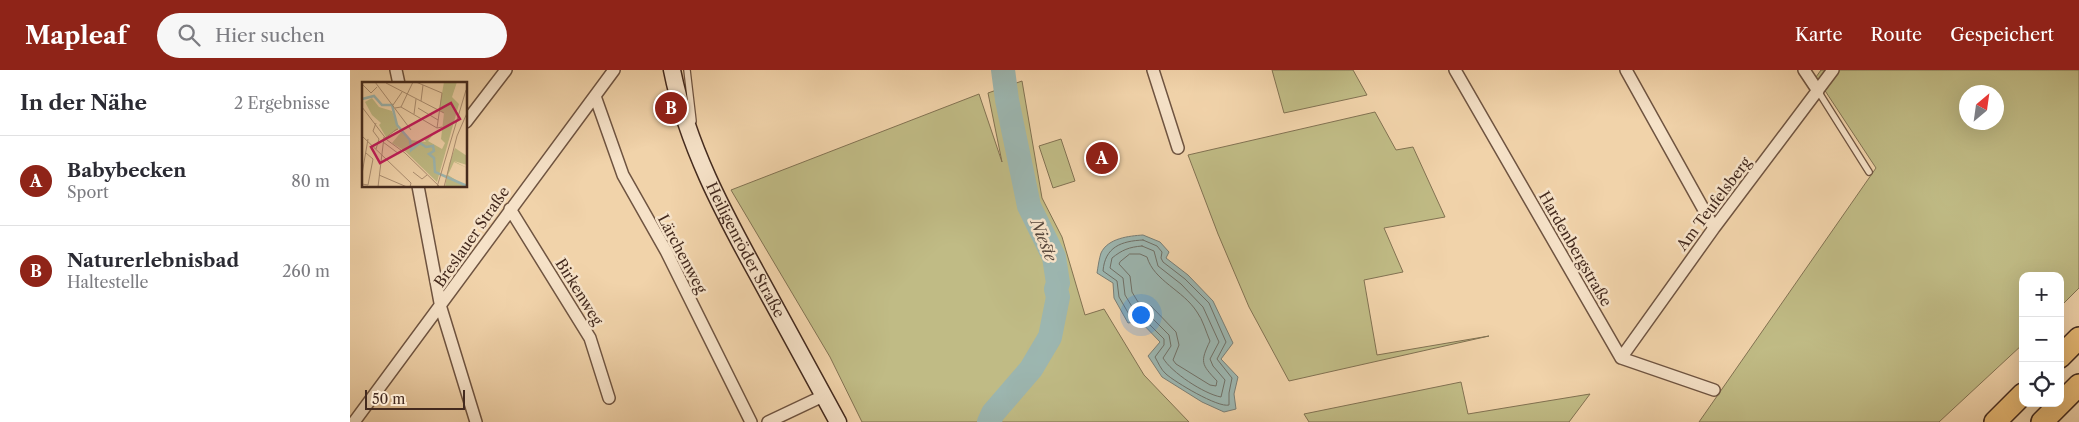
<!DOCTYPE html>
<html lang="de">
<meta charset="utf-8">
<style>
body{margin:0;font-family:"Libre Caslon Text",serif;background:#f7f7f7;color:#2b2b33}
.controls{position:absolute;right:15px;bottom:15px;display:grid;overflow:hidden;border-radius:10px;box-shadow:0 5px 20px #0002}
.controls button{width:45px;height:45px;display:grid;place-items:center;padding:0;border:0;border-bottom:1px solid #e1e1e2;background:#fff;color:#2b2b33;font:25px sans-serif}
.compass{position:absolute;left:1609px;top:15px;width:45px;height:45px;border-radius:50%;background:#fff;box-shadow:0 5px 20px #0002;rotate:29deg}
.scale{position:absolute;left:15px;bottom:12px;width:100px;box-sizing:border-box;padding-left:5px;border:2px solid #442a1e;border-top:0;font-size:14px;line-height:18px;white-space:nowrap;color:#442a1e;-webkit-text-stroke:4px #f6e2c8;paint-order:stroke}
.you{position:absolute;left:790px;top:244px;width:18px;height:18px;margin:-12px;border:4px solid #fff;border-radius:50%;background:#1a73e8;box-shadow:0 0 0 8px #1a73e833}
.badge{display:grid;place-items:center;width:32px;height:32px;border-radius:50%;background:#8f2418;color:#fff;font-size:16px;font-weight:700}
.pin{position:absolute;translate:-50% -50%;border:2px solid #fff;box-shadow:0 1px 5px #0006}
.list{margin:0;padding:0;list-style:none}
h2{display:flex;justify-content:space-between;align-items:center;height:65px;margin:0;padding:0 20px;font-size:21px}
h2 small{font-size:16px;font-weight:400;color:#7c7c81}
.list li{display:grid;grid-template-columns:32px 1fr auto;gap:15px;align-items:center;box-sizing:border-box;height:90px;padding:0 20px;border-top:1px solid #e1e1e2}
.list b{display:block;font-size:19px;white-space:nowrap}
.list p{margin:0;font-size:16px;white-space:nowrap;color:#7c7c81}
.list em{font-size:16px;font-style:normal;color:#7c7c81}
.icon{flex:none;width:28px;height:28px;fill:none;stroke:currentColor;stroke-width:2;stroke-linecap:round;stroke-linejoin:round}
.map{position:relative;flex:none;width:1729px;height:352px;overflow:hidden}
header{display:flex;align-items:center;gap:30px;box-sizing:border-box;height:70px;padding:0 25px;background:#8f2418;color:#fff}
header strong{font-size:24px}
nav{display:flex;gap:28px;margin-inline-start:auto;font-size:18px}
.search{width:350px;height:45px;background:#f7f7f7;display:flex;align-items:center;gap:12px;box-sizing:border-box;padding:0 18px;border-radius:28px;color:#7c7c81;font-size:19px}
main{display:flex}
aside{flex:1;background:#fff}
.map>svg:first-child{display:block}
.green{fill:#c0bb85;stroke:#827252;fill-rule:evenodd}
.water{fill:#9cb6b0;stroke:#797e76}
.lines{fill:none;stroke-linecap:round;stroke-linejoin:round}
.shore{stroke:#707067;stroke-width:1}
.river{stroke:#9cb6b0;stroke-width:24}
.lane-casing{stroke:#6f5441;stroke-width:8}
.street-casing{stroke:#6f5441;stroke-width:14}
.secondary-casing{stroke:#442a1e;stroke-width:19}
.highway-casing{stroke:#442a1e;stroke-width:24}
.lane{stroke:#f6e2c8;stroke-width:5.5}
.street{stroke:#f6e2c8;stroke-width:11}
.secondary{stroke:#f6e2c8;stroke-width:16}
.highway{stroke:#e8ba75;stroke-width:21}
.labels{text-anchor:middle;stroke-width:5;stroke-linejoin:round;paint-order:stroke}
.street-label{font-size:15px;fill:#442a1e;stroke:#f6e2c8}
.water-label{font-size:16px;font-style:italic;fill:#56463b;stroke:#f6e2c8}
.inset-river{fill:none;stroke:#9cb6b0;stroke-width:2.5}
.inset-road{fill:none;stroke:#ac8f72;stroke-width:1}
.view{fill:#c2185b;fill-opacity:0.15;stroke:#c2185b;stroke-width:2.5}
.inset-edge{fill:none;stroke:#442a1e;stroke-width:2.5}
</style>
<header>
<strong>Mapleaf</strong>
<div class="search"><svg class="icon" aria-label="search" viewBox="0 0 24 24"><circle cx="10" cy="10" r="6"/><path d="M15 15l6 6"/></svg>Hier suchen</div>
<nav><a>Karte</a><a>Route</a><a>Gespeichert</a></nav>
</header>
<main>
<aside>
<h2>In der Nähe<small>2 Ergebnisse</small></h2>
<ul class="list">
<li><span class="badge">A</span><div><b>Babybecken</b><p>Sport</p></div><em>80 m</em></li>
<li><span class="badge">B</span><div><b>Naturerlebnisbad</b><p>Haltestelle</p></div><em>260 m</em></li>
</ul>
</aside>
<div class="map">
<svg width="1729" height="352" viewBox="0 0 1729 352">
<rect width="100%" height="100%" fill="#f1d3aa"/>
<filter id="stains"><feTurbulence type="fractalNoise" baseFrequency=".004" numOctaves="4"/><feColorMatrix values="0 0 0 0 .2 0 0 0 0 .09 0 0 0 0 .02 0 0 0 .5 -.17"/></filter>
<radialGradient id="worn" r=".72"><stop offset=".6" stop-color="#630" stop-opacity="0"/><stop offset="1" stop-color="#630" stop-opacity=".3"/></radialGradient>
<path class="green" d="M922 0H1003L1017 25 934 43Z
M1471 0H1729V218L1710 237V206H1673V274L1589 352H1349L1526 98 1466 7ZM1616 22H1646V52H1616Z
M672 11 692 128 712 167 735 245 754 239 794 305 839 352H512L480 287 381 120 629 24 652 92 638 23Z
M1025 42 1046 80 1063 77 1095 147 1034 158 1053 202 1014 210 1027 285 1139 266 939 311 899 237 868 164 838 85Z
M711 69 725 111 703 118 689 76Z
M1111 312 1118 344 1240 324 1219 352H959L954 344Z"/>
<path class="water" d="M741 89a11 11 0 1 1 22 0a11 11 0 1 1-22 0Z
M793 165 810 172 819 182 816 188 838 205 863 231 883 273 871 289 888 307 884 324 886 339 874 342 852 332 812 307 798 286 810 272 790 251 778 253 764 228 763 213 747 203C748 197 749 189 751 183 758 168 779 166 793 165Z"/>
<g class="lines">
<path class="shore" d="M793 170 807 176 812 182 811 188 813 192 835 209 859 233 876 272 867 289 882 308 879 323V335C868 338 825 312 816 304 811 300 808 292 805 287L814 275V269L793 248 780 246 769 227 767 211 753 201C755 177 771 171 793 170Z
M792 176 804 181 808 196 831 214 853 237 869 272 860 289 863 296 875 310 871 327C854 324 821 302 813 288L821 276 819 265 798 244 793 241 784 240 775 225 773 208 760 198 762 188C772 180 779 177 792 176Z
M780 184H790L797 187C804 211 833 220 847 242 853 250 856 262 860 271 850 292 851 294 867 311L866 316 860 315 826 294 823 290 829 275 826 262 801 236 788 232 782 222 780 206 769 194 770 192Z"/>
<path class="river" d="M639 352 643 343 681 299 700 267 708 227 706 219 708 213 704 187 679 136 657 30 653 0"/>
<defs>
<path id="lane" d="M337 0 343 51
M1468 21 1519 102"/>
<path id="street" d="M46 0 49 14
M803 0 828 78
M1105 0 1271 288 1364 320
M1276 0 1364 158
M1454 0 1468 21
M245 26 273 105 316 181 401 352
M116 52 156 0
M68 116 91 238 126 352
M160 139 240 268 259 328
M1271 288 1364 158 1483 0
M4 352 264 0
M418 352 473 326"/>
<g id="secondary">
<path id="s1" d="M322 0C337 75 373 142 410 209 436 257 462 304 488 352"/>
</g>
<path id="highway" d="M1710 287 1729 268
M1645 352 1673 324
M1692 352 1729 315"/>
</defs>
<use href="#lane" class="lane-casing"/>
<use href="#street" class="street-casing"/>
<use href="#secondary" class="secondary-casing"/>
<use href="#highway" class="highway-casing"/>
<use href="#lane" class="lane"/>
<use href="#street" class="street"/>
<use href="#secondary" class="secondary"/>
<use href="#highway" class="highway"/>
</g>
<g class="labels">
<g class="street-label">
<text transform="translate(1364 134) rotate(-53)" y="5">Am Teufelsberg</text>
<text transform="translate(122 167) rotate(-55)" y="5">Breslauer Straße</text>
<text transform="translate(1225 179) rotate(60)" y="5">Hardenbergstraße</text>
<text dy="5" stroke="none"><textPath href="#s1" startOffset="195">Heiligenröder Straße</textPath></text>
<text transform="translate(332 184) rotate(62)" y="5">Lärchenweg</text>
<text transform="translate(229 222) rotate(58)" y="5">Birkenweg</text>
</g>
<g class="water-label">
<text transform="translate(694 170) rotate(68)" y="6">Nieste</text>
</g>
</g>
<g transform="translate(12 12)">
<rect width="105" height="105" fill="#f1d3aa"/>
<path d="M82 0H95L90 15 97 22 75 100 44 70 30 61 40 49 49 58 64 60 62 57 74 49 66 59 80 67 83 61 79 57 82 31 77 28ZM10 16 17 25 30 29 36 46 24 55 17 43 19 41 10 33 3 20ZM93 66 105 74V83L92 79 105 86 92 80 86 93 105 105H83L87 82Z" fill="#c0bb85"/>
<path class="inset-river" d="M0 17 12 14 20 23H30L35 43 48 58 49 68 58 61 64 65 71 64 72 69 67 72 72 76 73 90 105 104"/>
<path class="inset-road" d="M13 0 49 48M54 0 80 11 75 46M24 1 82 31M0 2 9 11 15 5M59 19 61 3M31 23 40 10M0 25 25 58 43 71 78 105M39 25 75 46 80 45M33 26 39 25 51 0M56 26 76 38M52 32 54 17M0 54 49 101 48 105M23 56 35 47H36L32 49M21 60 37 72M14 67 17 57 11 49 14 41M51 90 60 97 65 93M0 92 6 57M17 93 45 105M0 102 6 103 11 77 4 71M16 105 22 55M75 105 104 8M82 105 95 54 105 31"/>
<path class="view" d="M89 21 98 37 18 81 9 65Z"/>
<rect width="105" height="105" class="inset-edge"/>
</g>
<rect width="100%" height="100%" filter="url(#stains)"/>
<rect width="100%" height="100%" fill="url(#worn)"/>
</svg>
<div class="controls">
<button>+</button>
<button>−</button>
<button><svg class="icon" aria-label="locate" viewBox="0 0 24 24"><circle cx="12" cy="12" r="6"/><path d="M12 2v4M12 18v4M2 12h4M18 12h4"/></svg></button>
</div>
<svg class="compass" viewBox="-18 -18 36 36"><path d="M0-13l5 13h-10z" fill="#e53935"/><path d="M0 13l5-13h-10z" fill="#7c7c81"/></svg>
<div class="scale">50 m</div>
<div class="you"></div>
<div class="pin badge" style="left:752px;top:88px">A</div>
<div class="pin badge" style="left:321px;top:38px">B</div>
</div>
</main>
